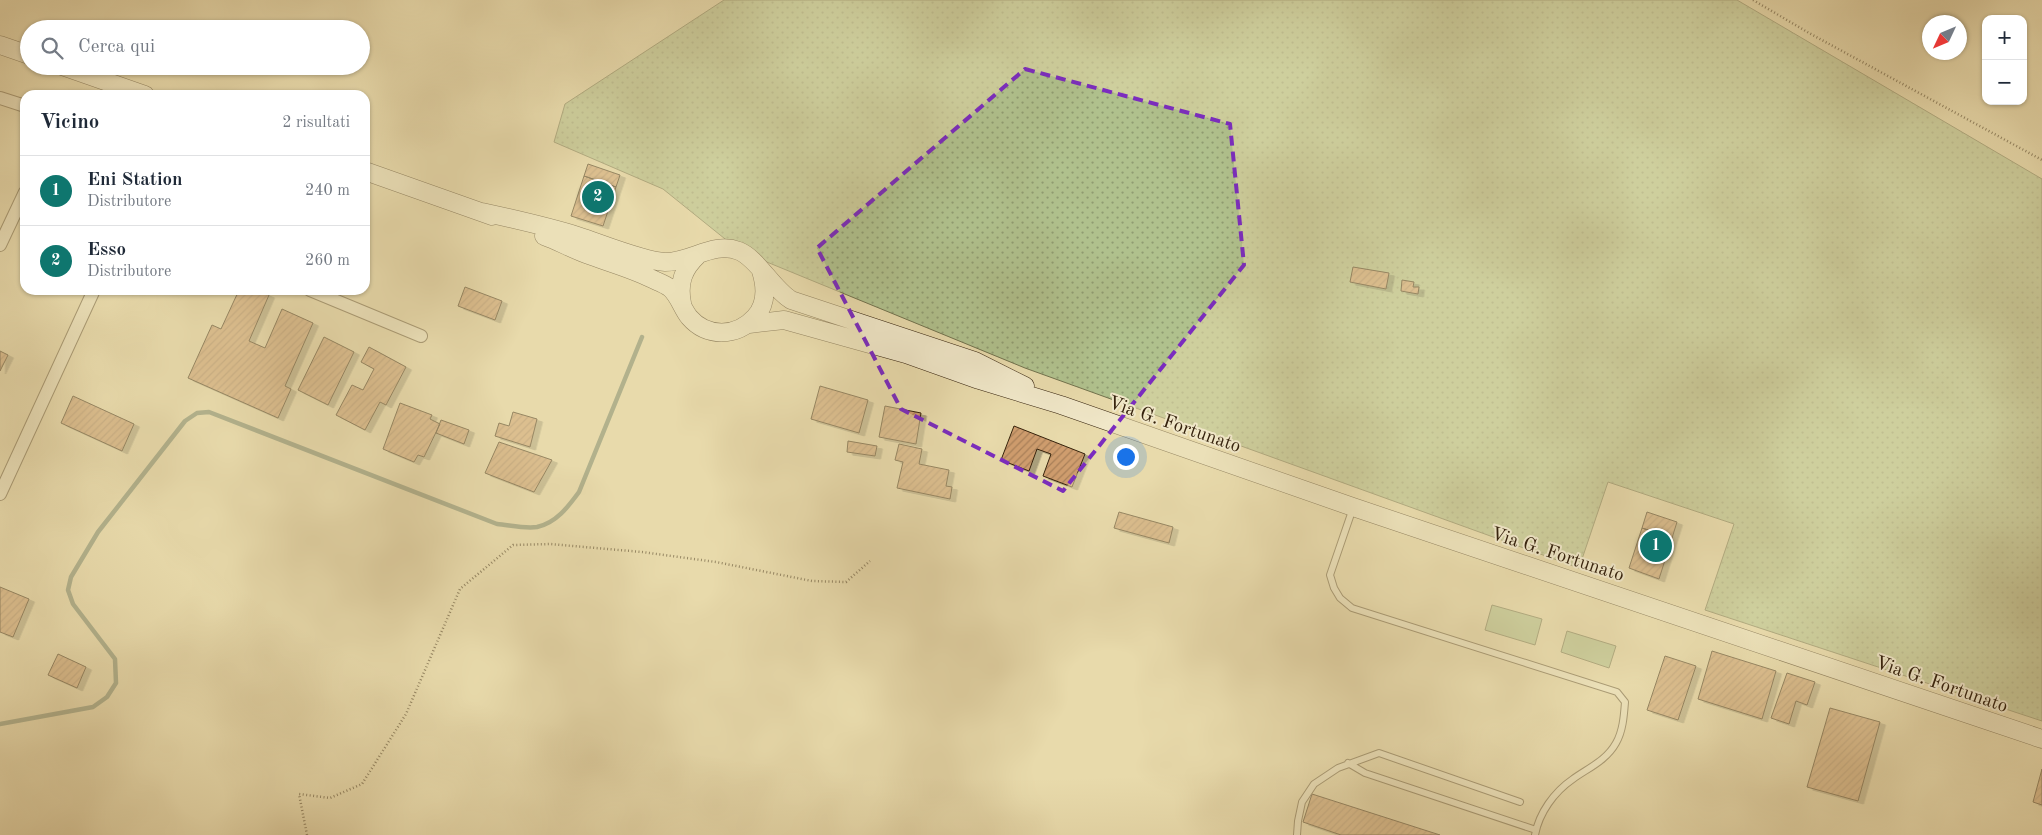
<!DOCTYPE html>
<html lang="it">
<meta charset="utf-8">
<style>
body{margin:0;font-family:"Old Standard TT",serif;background:#f2f2f3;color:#1f2937}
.controls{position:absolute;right:15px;top:15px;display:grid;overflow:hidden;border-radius:10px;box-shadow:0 1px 4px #0004}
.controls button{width:45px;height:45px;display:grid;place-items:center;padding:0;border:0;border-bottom:1px solid #e0e1e3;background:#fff;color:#1f2937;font:25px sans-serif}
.compass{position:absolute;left:1922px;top:15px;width:45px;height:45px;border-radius:50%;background:#fff;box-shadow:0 1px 4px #0004;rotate:226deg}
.you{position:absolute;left:1125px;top:456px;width:18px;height:18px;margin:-12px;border:4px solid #fff;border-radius:50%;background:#1a73e8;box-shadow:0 0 0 8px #1a73e833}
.badge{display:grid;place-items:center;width:32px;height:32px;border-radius:50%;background:#0f766e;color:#fff;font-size:16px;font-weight:700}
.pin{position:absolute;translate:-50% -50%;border:2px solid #fff;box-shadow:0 1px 5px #0006}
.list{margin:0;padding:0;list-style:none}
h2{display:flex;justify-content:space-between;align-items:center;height:65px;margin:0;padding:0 20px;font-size:21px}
h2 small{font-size:16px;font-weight:400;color:#747a83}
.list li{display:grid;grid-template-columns:32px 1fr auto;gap:15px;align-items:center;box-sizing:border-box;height:70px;padding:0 20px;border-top:1px solid #e0e1e3}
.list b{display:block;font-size:19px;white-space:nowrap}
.list p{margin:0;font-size:16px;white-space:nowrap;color:#747a83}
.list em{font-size:16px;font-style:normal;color:#747a83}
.icon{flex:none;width:28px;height:28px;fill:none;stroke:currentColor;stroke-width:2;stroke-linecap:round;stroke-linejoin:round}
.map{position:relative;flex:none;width:2042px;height:835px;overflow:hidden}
.search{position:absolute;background:#fff;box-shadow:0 1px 4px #0004;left:20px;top:20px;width:350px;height:55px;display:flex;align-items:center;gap:12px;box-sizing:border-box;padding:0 18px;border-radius:28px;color:#747a83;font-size:19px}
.panel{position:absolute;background:#fff;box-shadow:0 1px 4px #0004;left:20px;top:90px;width:350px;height:205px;border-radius:15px}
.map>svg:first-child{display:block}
.grass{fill:url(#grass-dots);stroke:#72724d}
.pitch{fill:#b0c18d;stroke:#72724d}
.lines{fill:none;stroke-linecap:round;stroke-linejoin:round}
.stream{stroke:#717e67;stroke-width:4.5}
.building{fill:url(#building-hatch);stroke:#35220d;filter:url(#shadow)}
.lane-casing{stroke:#625034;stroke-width:8}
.street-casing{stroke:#625034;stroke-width:14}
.secondary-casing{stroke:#35220d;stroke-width:19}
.path{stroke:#35220d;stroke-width:2.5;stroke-dasharray:1 2.5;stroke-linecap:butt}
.lane{stroke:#f0e7c8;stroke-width:6}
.street{stroke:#f0e7c8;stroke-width:12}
.secondary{stroke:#f0e7c8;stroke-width:18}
.marked{fill:none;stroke:#7b2cbf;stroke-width:4;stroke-dasharray:10 6;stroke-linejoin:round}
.labels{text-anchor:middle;stroke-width:4;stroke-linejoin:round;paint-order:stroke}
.street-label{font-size:19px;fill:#35220d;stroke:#f0e7c8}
</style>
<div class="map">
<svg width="2042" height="835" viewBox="0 0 2042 835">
<defs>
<pattern id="grass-dots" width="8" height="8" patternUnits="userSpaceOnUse" patternTransform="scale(1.25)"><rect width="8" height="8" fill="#b0c18d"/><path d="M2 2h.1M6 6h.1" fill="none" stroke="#909c72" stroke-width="1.8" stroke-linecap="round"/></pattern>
<pattern id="building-hatch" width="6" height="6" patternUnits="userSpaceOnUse" patternTransform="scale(1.25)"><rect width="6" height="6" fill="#cf9d6e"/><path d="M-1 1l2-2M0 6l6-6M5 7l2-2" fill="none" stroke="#a98059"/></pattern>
<filter id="shadow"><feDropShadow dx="5.5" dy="3" stdDeviation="0" flood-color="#0004"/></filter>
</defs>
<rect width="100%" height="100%" fill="#e8daab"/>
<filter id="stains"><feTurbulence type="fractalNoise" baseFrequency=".004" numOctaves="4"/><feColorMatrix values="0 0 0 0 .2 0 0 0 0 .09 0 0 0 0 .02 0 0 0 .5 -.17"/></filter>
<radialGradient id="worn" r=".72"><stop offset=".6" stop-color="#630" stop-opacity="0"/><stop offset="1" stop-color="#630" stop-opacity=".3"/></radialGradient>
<path class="grass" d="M724 0H1737L2042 179V721L1705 610 1734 524 1608 482 1579 568 1025 368 740 251 663 189 554 142 565 104Z"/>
<path class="pitch" d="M1492 605 1542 619 1535 645 1485 630Z
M1567 631 1616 646 1609 668 1561 652Z"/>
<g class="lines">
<path class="stream" d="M0 724 93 707 107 697 116 683 115 659 73 604 68 590 71 577 98 532 185 421 197 413 209 412 497 524C509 525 525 529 537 527 556 523 568 507 579 492L642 337"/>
</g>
<path class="building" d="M588 164 620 175 616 187 584 176Z
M584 176 616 187 603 226 571 216Z
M1353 267 1389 273 1386 289 1350 282Z
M1402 280 1414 282 1413 287H1419L1418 294 1401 291Z
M465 287 502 301 495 320 458 306Z
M239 290H257L269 295 249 341 265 348 282 309 313 323 285 386 291 389 278 418 188 378 212 325 221 329Z
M324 337 354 352 328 405 298 390Z
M369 347 406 367 386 405 380 402 365 430 336 415 352 385 363 390 374 369 361 362Z
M0 351 8 355 0 371Z
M820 386 868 400 859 433 811 419Z
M73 396 134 424 122 451 61 423Z
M400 403 432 415 430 419 440 424 424 457 418 455 414 462 383 449Z
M885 406 921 413 916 444 879 437Z
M513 412 537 419 530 447 495 436 499 423 509 426Z
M441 420 469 430 464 444 436 433Z
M1014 426 1085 454 1072 487 1043 476 1051 454 1037 449 1029 471 1001 460Z
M848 441 877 446 875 456 847 452Z
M499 442 552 460 534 492 485 473Z
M899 444 922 449 919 464 949 470 946 486 952 487 950 499 897 488 903 462 895 460Z
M1119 512 1173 527 1169 543 1114 528Z
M1647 512 1677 522 1672 538 1642 528Z
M1642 528 1672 538 1659 579 1629 568Z
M0 587 29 599 13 637 0 632Z
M1712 651 1776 671 1762 719 1698 699Z
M58 654 86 667 77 688 48 675Z
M1665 656 1696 666 1678 720 1647 710Z
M1787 673 1815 682 1807 705 1796 701 1789 724 1771 718Z
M1830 708 1880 722 1858 801 1807 787Z
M2042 769V805L2033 802Z
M1312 794 1440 835H1341L1303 822Z"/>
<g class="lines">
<defs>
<path id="lane" d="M1353 508 1330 575 1334 588 1340 598 1352 608 1617 692 1625 702C1624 715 1623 731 1616 743 1606 761 1588 768 1573 779 1554 792 1539 813 1535 835
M1348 763 1365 773 1536 830
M1297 835 1298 821 1302 802 1314 784 1338 768 1379 753 1520 802"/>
<path id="street" d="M0 98 25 106
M0 245 25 192
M310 290 421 336
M0 494 94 290"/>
<path id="secondary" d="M0 45 29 55
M62 66 145 95
M365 171 492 216
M482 212C514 219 546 226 578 236 600 243 643 261 665 262 692 262 713 241 739 251 757 258 772 288 791 300L975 361 1025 386
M544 236C558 241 572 249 586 254 607 262 630 268 650 278 656 281 665 284 670 288 679 296 682 308 689 317 707 338 737 337 755 317 767 304 766 287 761 271
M682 303C678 283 683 269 698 255
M749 324 784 320 906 354 979 380 1061 405 1353 507 2042 739"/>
</defs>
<use href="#lane" class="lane-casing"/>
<use href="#street" class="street-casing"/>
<use href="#secondary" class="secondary-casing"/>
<path class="path" d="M1753 0 1809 33 2042 160
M307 835 299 794 330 798 362 784 406 714 460 589 513 545 550 544 642 552 716 562 812 581 846 582 870 561"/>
<use href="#lane" class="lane"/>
<use href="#street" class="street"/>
<use href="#secondary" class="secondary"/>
</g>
<path d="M0 0H2042V835H0ZM1025 69 1230 124 1244 265 1063 491 901 409 817 248Z" fill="#e8daab" fill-opacity=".55" fill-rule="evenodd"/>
<path class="marked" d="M1025 69 1230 124 1244 265 1063 491 901 409 817 248Z"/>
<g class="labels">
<g class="street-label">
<text transform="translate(1175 423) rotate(19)" y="7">Via G. Fortunato</text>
<text transform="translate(1558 553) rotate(18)" y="7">Via G. Fortunato</text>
<text transform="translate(1942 683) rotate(19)" y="7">Via G. Fortunato</text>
</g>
</g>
<rect width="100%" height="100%" filter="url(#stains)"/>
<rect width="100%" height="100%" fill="url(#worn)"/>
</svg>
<div class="controls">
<button>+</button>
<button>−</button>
</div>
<svg class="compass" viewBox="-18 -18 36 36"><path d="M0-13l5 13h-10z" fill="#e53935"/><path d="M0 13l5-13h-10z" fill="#747a83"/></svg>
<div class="you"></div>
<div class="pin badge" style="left:1656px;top:546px">1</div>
<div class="pin badge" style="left:598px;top:197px">2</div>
<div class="search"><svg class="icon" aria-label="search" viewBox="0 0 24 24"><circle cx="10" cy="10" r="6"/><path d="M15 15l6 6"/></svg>Cerca qui</div>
<section class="panel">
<h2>Vicino<small>2 risultati</small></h2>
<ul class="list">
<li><span class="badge">1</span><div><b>Eni Station</b><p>Distributore</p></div><em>240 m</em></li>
<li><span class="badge">2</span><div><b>Esso</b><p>Distributore</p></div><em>260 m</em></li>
</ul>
</section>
</div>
